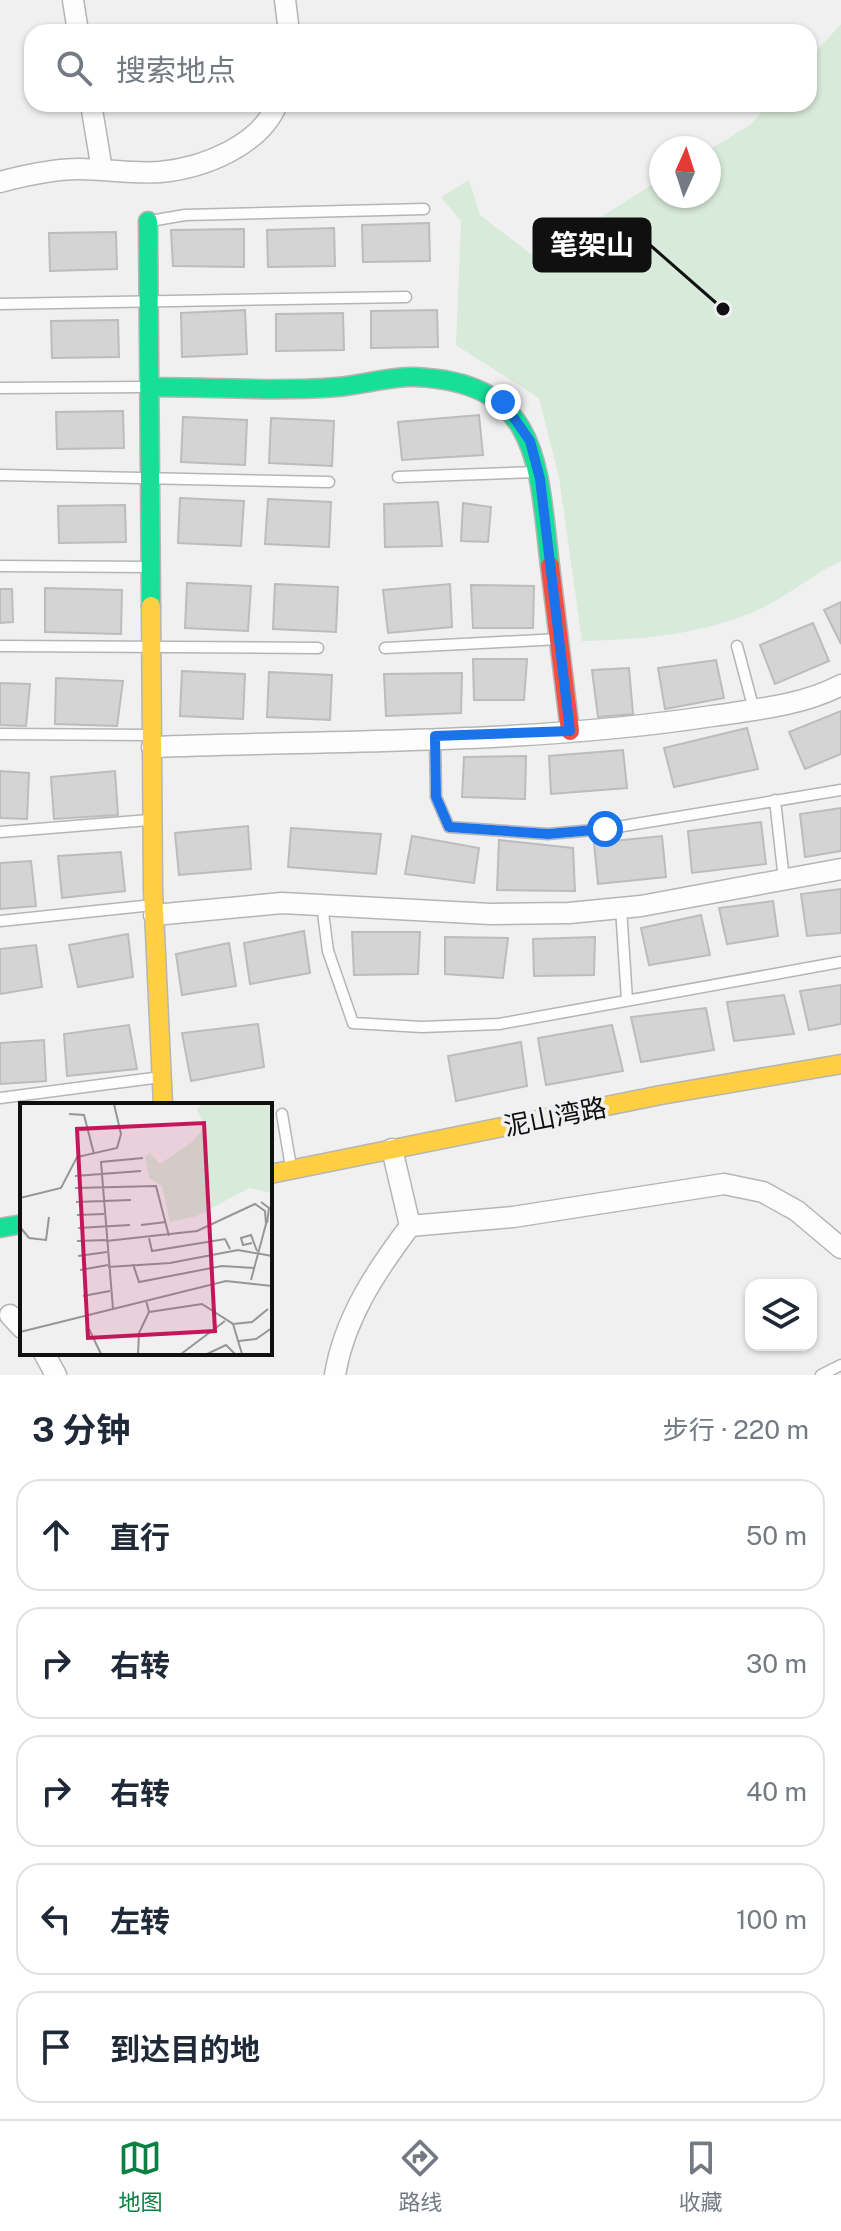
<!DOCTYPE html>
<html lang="zh">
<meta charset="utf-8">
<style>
body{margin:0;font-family:"Public Sans","Noto Sans SC",sans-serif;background:#f2f2f3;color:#1f2937}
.controls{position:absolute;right:24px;bottom:24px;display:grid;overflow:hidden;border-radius:16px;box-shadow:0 2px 6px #0004}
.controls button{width:72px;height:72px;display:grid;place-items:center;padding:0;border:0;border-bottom:2px solid #e0e1e3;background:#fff;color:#1f2937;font:40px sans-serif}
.compass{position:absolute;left:649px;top:136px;width:72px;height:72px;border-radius:50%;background:#fff;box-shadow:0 2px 6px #0004;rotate:3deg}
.stop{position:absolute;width:24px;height:24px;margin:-18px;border:6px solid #1a73e8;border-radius:50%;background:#fff}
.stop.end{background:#1a73e8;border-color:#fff;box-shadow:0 2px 8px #0008}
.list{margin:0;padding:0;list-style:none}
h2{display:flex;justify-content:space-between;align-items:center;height:104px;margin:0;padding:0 32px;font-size:34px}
h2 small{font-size:26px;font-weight:400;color:#747a83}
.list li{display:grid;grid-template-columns:52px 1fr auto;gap:24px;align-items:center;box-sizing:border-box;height:112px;margin:0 16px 16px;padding:0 16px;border:2px solid #e0e1e3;border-radius:24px}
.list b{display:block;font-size:30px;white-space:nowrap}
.list em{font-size:26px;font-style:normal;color:#747a83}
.icon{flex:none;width:44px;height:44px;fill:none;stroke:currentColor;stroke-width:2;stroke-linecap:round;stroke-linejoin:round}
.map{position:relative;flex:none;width:841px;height:1375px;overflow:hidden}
.search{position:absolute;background:#fff;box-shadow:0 2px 6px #0004;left:24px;right:24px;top:24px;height:88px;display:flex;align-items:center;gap:20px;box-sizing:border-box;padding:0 28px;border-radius:24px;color:#747a83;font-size:30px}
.sheet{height:744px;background:#fff}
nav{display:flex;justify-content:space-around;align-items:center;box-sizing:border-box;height:112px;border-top:2px solid #e0e1e3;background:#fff;font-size:22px;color:#747a83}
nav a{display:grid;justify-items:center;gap:4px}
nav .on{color:#0b8043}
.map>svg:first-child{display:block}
.green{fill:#d8eada}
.building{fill:#d4d4d4;stroke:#bcbcbd;stroke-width:2}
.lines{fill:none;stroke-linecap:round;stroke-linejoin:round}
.lane-casing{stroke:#b5b5b5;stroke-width:13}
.street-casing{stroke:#b5b5b5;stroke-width:23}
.fast-casing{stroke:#b5b5b5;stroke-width:21}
.slow-casing{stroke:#b5b5b5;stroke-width:21}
.jam-casing{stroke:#b5b5b5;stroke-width:21}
.lane{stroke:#fdfdfd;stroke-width:10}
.street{stroke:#fdfdfd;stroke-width:20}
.fast{stroke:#16e098;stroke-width:18}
.slow{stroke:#ffcf43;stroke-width:18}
.jam{stroke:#f24e42;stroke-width:18}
.route{stroke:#1a73e8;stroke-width:10}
.labels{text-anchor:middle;stroke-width:7;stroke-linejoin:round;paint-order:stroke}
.street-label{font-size:26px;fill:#101011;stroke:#eff0f2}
.inset-road{fill:none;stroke:#969697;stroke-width:2}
.view{fill:#c2185b;fill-opacity:0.15;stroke:#c2185b;stroke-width:4}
.inset-edge{fill:none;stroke:#101011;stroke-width:4}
.leader{fill:none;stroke:#101011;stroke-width:3}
.callout-dot{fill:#101011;stroke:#eff0f2;stroke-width:3}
.callout{fill:#101011;stroke:#101011;stroke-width:3}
.callout-label{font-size:28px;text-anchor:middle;font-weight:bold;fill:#fff}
</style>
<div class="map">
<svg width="841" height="1375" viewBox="0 0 841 1375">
<rect width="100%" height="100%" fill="#f0f0f1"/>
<path class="green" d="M841 24V561C813 574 789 595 762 608 707 634 641 640 582 641L559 477 539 398 456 345 461 221 441 197 469 180 480 215 536 258 661 179V196H709V150L750 125 769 104H809V59Z"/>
<path class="building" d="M429 223 430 261 363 262 362 225Z
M334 228 335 266 268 267 267 230Z
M244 229V267L173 266 171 230Z
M116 232 117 269 50 271 49 233Z
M245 310 247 354 182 357 181 313Z
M437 310 438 347 371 348V311Z
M343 313 344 350 276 351V314Z
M118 320 119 357 52 358 51 321Z
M123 411 124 448 57 449 56 412Z
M479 415 483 455 402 460 398 422Z
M183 417 247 420 245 465 181 462Z
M271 418 334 421 332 466 269 463Z
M180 498 244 501 241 546 178 543Z
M268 499 331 502 329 547 265 544Z
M438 502 442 546 385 547 384 504Z
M463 503 491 507 488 542 461 541Z
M125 505 126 542 59 543 58 506Z
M187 583 251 586 248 631 185 628Z
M275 584 338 587 336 632 273 629Z
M450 584 452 627 388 633 383 590Z
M471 585 534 586 533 628H473Z
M45 588 122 590 121 634 45 632Z
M0 589H12L13 622 0 623Z
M841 602V644L824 610Z
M813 623 829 661 775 684 760 645Z
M473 659H527L524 700H474Z
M716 660 724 698 665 709 658 668Z
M629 668 633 714 598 717 592 670Z
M182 671 245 674 243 719 180 716Z
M269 672 332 675 330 720 267 717Z
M462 673 461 713 386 716 384 674Z
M56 678 123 681 117 726 55 724Z
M0 683 30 684 26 726 0 725Z
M841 711V754L805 769 789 732Z
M747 728 758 769 674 787 664 748Z
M623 750 627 788 551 794 549 756Z
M526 756 525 799 462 797 464 757Z
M0 771 29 773 27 819 0 818Z
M115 771 118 815 54 819 51 777Z
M841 808V851L805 857 800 814Z
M761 822 766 864 692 873 688 831Z
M248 826 251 869 179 875 175 833Z
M291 828 381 834 376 874 288 867Z
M412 836 479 848 474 883 405 874Z
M662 836 666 877 598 884 594 843Z
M499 840 573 848 575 891 497 890Z
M121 852 125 891 62 898 58 856Z
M31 861 36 906 0 909V863Z
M841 889V933L807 936 801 894Z
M773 901 778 936 727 944 719 908Z
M701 915 710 955 649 965 641 928Z
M304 931 310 973 250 984 244 943Z
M352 932H420L418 974 354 975Z
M128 934 133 977 78 987 69 945Z
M445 937 508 938 503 978 445 974Z
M595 937 594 975 534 976 533 939Z
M229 943 236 986 182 995 176 954Z
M36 945 42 987 0 994V949Z
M841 985V1024L809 1030 800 991Z
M784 995 794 1034 734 1041 727 1002Z
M706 1008 714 1050 641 1062 631 1017Z
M258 1024 264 1067 191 1081 182 1033Z
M129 1025 137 1069 67 1076 64 1034Z
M612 1025 623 1071 546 1085 538 1038Z
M44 1040 46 1081 0 1084V1043Z
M521 1042 527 1086 456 1101 448 1056Z"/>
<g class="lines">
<defs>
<path id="lane" d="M150 221 185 215 424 209
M0 304 406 297
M0 388 146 387
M0 475 329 482
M398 477 536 472
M0 566 150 567
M0 646 318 648
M737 646 754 710
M385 648 559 639
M0 734 150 735
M435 738 436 797 449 827 548 834 605 829 841 790
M775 800 784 880
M0 832 149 820
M322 905 328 951 353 1023 422 1027 499 1024 841 962
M621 908 627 1000
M0 921 153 905
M0 1098 161 1077
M282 1114 291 1167
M821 1375 841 1365"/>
<path id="street" d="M73 0 78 32
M285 0 289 32
M91 104 102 170
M0 182C26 175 52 169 79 169 106 169 133 174 160 172 203 168 260 146 277 104
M152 747C336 740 530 744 712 716 753 710 804 705 841 685
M154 915 282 903 491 914 569 913 641 906 841 869
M392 1149 410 1226
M10 1315 22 1328
M44 1353 56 1375
M335 1375C344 1319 376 1271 410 1226L513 1217 724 1184 763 1192 797 1211 841 1248"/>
<path id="fast" d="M148 221 151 606
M149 387C211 387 275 392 337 387 363 385 390 376 415 377 541 382 538 466 550 566
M0 1228 22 1224"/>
<path id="slow" d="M151 606 153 890 163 1105
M270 1174 661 1095 841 1064"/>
<path id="jam" d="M550 566 570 731"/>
</defs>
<use href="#lane" class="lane-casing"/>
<use href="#street" class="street-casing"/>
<use href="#fast" class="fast-casing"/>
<use href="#slow" class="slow-casing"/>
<use href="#jam" class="jam-casing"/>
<use href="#lane" class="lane"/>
<use href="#street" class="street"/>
<use href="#fast" class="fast"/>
<use href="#slow" class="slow"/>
<use href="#jam" class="jam"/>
</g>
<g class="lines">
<path class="route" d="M503 402 530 441 540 479 570 731 435 736 436 797 449 827 548 834 605 829"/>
</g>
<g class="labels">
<g class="street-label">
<text transform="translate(555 1117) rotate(-11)" y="9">泥山湾路</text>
</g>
</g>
<g transform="translate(20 1103)">
<rect width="252" height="252" fill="#f0f0f1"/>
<path d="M181 1H252V90L229 85 177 113 150 119 142 83 129 75 125 53 130 50 140 61 172 39 185 23 177 7Z" fill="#d8eada"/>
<path class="inset-road" d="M49 11 64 12 74 51M55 73 121 68M55 85 136 83 149 133M0 95 41 85 57 54 97 45 101 31 94 1M56 99 111 97M241 99 249 105 247 120M57 112 84 111M121 122 146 119M0 124 9 135 26 137 29 114M58 125 110 122M129 135 132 148 205 136 210 146M57 138 86 137M86 138 177 128 235 101 245 108 246 121 231 177M232 140 223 142 221 135 231 132 237 148M58 153 87 149M113 161 119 179 202 163 234 165M88 164 150 160 218 147 252 153M60 167 88 162M63 193 90 188M93 206 81 59 123 55M129 209 182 201 213 221 222 251M213 221 232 219 248 206M69 226 81 251M0 229 206 178 252 183M219 238 236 236 252 225M118 251 119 230 129 209 126 197M161 251 205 218M187 251 206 242 215 251"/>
<path class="view" d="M184 20 195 228 68 235 57 26Z"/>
<rect width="252" height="252" class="inset-edge"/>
</g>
<path class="leader" d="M723 309L650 245"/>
<circle class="callout-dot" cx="723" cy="309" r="8"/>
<rect class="callout" x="534" y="219" width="116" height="52" rx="8"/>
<g class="callout-label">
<text x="592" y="255">笔架山</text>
</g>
</svg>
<div class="controls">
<button><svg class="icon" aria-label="layers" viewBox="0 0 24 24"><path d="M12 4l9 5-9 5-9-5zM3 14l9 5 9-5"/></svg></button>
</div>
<svg class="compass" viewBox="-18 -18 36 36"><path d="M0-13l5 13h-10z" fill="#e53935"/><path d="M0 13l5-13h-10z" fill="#747a83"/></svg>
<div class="stop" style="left:605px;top:829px"></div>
<div class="stop end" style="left:503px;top:402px"></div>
<div class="search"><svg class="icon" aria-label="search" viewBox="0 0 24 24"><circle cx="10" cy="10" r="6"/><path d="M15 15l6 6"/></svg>搜索地点</div>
</div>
<section class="sheet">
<h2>3 分钟<small>步行 · 220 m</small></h2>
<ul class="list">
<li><svg class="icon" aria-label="ahead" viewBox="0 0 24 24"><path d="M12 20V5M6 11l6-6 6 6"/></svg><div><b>直行</b></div><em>50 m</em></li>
<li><svg class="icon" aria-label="right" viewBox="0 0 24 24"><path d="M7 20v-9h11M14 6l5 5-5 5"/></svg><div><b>右转</b></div><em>30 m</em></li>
<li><svg class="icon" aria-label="right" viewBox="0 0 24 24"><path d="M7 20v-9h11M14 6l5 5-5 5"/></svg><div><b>右转</b></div><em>40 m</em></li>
<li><svg class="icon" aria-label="left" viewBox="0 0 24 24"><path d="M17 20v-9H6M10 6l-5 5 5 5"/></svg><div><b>左转</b></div><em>100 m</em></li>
<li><svg class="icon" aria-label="arrive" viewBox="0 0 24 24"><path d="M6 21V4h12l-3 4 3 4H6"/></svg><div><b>到达目的地</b></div></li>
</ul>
</section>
<nav>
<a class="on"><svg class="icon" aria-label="map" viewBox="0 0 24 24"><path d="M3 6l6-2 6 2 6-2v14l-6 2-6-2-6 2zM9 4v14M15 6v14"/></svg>地图</a>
<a><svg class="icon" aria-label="directions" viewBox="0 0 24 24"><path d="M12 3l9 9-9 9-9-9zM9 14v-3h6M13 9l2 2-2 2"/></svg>路线</a>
<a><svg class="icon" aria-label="saved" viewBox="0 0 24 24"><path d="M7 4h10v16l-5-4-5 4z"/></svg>收藏</a>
</nav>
